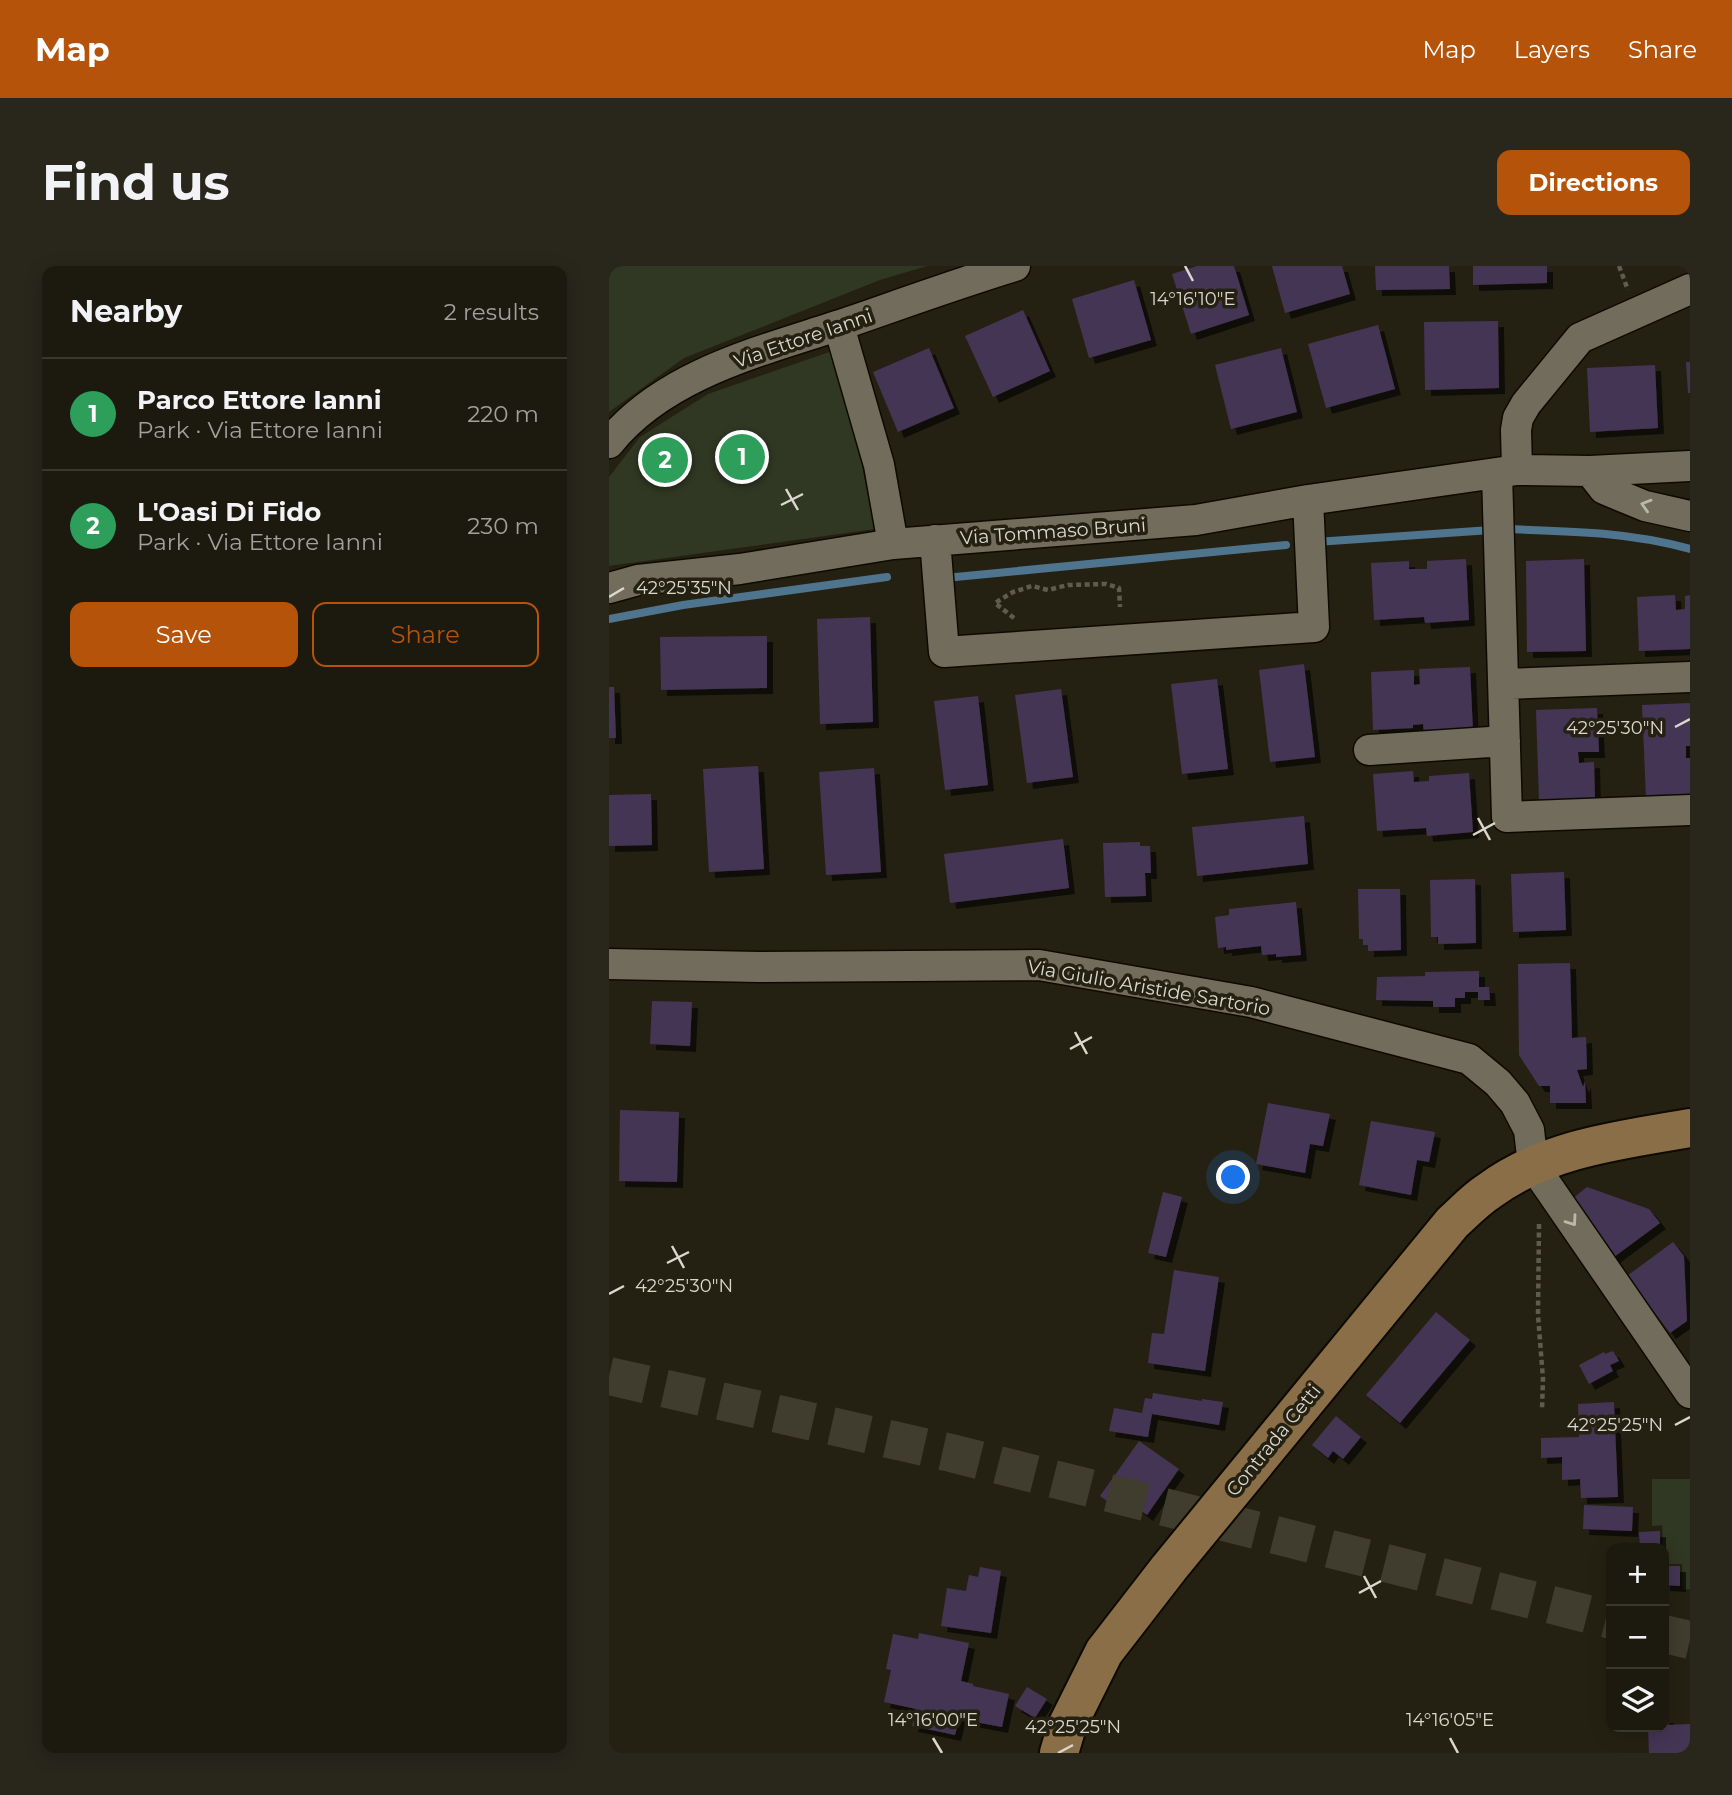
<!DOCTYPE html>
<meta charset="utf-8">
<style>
body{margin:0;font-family:Montserrat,sans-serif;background:#29261c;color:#f1f3f6}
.controls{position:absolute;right:21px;bottom:21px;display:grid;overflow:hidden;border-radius:14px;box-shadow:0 4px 18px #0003}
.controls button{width:63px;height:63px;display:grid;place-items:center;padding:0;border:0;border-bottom:2px solid #3a382e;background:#1c190e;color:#f1f3f6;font:35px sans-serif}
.you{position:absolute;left:625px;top:912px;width:24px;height:24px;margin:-18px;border:5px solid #fff;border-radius:50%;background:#1a73e8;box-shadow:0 0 0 10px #1a73e833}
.badge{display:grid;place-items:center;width:46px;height:46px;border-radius:50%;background:#b45309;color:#fff;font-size:23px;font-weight:700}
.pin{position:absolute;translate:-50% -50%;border:4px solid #fff;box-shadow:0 2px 7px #0006}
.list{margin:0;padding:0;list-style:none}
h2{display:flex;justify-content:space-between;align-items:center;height:91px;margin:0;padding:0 28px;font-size:30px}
h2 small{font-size:23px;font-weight:400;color:#a0a09e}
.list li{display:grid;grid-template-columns:46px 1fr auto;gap:21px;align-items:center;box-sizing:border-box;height:112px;padding:0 28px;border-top:2px solid #3a382e}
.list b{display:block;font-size:26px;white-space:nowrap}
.list p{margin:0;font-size:23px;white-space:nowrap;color:#a0a09e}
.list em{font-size:23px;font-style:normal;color:#a0a09e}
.actions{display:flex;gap:14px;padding:21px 28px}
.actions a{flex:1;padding:16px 0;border:2px solid #b45309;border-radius:14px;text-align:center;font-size:24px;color:#b45309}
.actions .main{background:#b45309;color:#fff}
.icon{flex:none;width:38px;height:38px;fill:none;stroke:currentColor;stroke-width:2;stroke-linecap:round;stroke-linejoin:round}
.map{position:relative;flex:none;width:1081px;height:1487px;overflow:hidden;border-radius:14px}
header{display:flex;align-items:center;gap:42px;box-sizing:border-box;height:98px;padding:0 35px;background:#b45309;color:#fff}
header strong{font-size:33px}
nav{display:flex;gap:38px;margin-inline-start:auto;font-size:24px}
.intro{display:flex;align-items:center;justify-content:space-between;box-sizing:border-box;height:168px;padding:0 42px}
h1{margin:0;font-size:49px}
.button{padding:18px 32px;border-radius:14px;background:#b45309;color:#fff;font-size:24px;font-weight:700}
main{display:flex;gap:42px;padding:0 42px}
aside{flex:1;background:#1c190e;border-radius:14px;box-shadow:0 4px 18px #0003}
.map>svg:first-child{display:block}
.green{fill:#303722}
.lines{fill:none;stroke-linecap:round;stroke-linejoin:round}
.stream{stroke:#4e748e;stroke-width:8}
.building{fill:#453455;filter:url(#shadow)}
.highway-tunnel{stroke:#403c2e;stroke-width:38;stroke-dasharray:38 19;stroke-linecap:butt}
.street-casing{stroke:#0e0a01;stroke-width:33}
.secondary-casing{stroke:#0e0a01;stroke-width:42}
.path{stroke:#5f5b4e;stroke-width:4.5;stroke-dasharray:5 3.5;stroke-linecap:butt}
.street{stroke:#716c5b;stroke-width:30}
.secondary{stroke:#8a6e48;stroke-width:38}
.oneway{stroke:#bab7ac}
.ticks{fill:none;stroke:#dad7ce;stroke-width:2.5}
.labels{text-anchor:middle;stroke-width:7;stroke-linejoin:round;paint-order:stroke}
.street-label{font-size:19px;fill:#dad7ce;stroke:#252112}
.ticks-label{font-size:18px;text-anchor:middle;fill:#dad7ce;stroke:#252112;stroke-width:7;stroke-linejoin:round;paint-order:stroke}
</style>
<header>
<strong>Map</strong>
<nav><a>Map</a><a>Layers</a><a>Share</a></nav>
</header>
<div class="intro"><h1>Find us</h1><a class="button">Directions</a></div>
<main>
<aside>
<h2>Nearby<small>2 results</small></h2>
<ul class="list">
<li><span class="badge" style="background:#2e9e5b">1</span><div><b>Parco Ettore Ianni</b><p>Park · Via Ettore Ianni</p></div><em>220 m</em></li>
<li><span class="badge" style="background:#2e9e5b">2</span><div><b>L'Oasi Di Fido</b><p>Park · Via Ettore Ianni</p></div><em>230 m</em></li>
</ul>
<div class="actions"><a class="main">Save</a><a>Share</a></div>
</aside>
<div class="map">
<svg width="1081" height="1487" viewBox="0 0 1081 1487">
<defs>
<filter id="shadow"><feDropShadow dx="6" dy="6" stdDeviation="0" flood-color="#0009"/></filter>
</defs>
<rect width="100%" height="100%" fill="#252112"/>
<path class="green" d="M0 0H318L271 14 75 92 0 146Z
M229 83 266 263 0 300V211L31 171 99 128Z
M1043 1213H1081V1323L1074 1324 1073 1298H1055L1053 1259 1043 1260Z"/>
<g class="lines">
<path class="stream" d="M895 263C958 265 1020 266 1081 283
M707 276 882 264
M336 312 677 279
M0 353 74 339 278 311"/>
</g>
<path class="building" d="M588 0H625L640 49 582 68 563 8Z
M663 0H733L741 28 676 47Z
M766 0H840L841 23 767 24Z
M864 0H938V17L864 19Z
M525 14 542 74 480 92 463 33Z
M414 44 441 105 384 131 356 70Z
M889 55 890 122 816 124 815 56Z
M769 59 786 123 717 142 699 78Z
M320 82 345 142 289 166 264 106Z
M672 82 688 146 622 163 606 99Z
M1077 96H1081V127H1079Z
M1046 99 1049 162 981 166 978 102Z
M857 293 860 354 816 357 815 351 765 354 762 297 800 295V303H818V295Z
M975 293 977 385 918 386 917 295Z
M1066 329 1067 344 1076 343V330L1081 329V383L1030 385 1028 331Z
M261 351 264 456 211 458 208 353Z
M158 370V422L52 424 51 371Z
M695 398 706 491 661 496 650 404Z
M861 401 864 466 815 469 814 458 804 459V462L764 464 762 406 805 404V419L811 418 810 403Z
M608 413 619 503 573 508 562 418Z
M0 421H5L7 472H0Z
M452 423 464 511 418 517 406 429Z
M369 430 379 519 336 524 325 435Z
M1081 437V480H1077V492H1081V530L1037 532 1033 439Z
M988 442 990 486H969L970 497 985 496 986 533 930 535 927 444Z
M149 500 155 603 100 606 94 503Z
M265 502 272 606 217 609 210 506Z
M804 505 805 516 820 515V510L860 507 864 566 818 570 817 562 768 565 764 508Z
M42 528 43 579 0 580V529Z
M695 550 699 598 588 610 583 561Z
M454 573 460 622 341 637 335 588Z
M531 576V580H541L542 607H536L537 630 496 631 494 577Z
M955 606 957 664 904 666 902 608Z
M866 613 867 677 829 678V671H822L821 614Z
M749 623H791L792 684 759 685V679H754V673H750Z
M687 636 692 689 667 691V688L653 689 652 680 617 684V681L609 682 606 651 620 649V643Z
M961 697 963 772 977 771 978 803 968 804 974 821 976 815 977 837H941V820H930L910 789 909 698Z
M870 705V721H880L881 734H869V726H856V732H846V741H824V735L767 734 768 711 816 710V706Z
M43 735 83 736 81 780 41 778Z
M659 837 721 848 714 880 701 878 696 907 647 898Z
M11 844 70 846 68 916 10 915Z
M762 855 826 866 820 896 808 894 802 929 750 919Z
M978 921 1040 943 1051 957 1005 991 962 934Z
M554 926 573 931 557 991 539 987Z
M1064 976 1075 990 1078 1055 1061 1067 1018 1010Z
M565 1004 610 1011 596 1105 539 1097 543 1067 555 1068Z
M827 1046 861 1074 791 1157 757 1129Z
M1004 1085 1010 1095 1001 1099 1004 1105 980 1118 970 1099 995 1086 996 1088Z
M544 1127 593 1135V1133L614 1136 610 1159 543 1148 539 1171 500 1165 505 1142 533 1147 536 1132 543 1133Z
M1005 1136 1009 1231 972 1232 971 1213 953 1214V1191L932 1192V1172L970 1171 969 1138Z
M727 1150 752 1171 734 1193 724 1185 719 1192 703 1179Z
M530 1175 570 1203 538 1249 520 1236 514 1246 491 1230Z
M975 1239 1024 1241 1023 1265 974 1263Z
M1051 1265V1282H1031L1030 1266Z
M1055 1300H1071V1320L1055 1319Z
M371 1301 392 1305 382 1367 332 1360 338 1322 357 1325 360 1309 369 1311Z
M310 1367 360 1377 352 1415 364 1418V1420L400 1428 393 1461 350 1453 346 1469 303 1460 307 1443 275 1436 282 1404 277 1403 284 1368 309 1373Z
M418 1421 438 1433 426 1452 406 1440Z
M1055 1451H1059V1459L1081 1458V1487H1040L1039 1461H1055Z"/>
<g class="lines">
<path class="highway-tunnel" d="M0 1110 342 1187 1002 1354
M1055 1368 1081 1374"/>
<defs>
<path id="street" d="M230 60 270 199 284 278
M0 177C57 106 157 84 240 56 295 37 350 17 406 0
M908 204 907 164 909 152 917 138 971 72 1081 23
M981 205 995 223 1036 240 1081 250
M888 207 898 551 1081 544
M326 274 335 386 705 361 699 234
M0 322 29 314 131 303 284 278 587 254 699 234 908 204 981 205 1081 200
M895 418 1081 411
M760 484 896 475
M0 698 150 701 430 699 642 736 860 793 889 817 906 837 920 864 924 899 1081 1127"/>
<path id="secondary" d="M450 1487 458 1460 495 1386 560 1302 843 957C855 946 866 934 880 925 938 882 1012 874 1081 862"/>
</defs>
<use href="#street" class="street-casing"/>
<use href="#secondary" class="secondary-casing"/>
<path class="path" d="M1010 0 1019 24
M405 352 386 337 404 326 423 320 439 324 459 319 497 318 510 322 511 341
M930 958 929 1049 934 1113 933 1144"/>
<use href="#street" class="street"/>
<use href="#secondary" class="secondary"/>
</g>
<defs><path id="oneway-chevron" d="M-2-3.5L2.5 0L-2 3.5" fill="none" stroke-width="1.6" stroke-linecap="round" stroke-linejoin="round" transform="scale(1.75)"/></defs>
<g class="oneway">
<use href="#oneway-chevron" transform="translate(1037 239) rotate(-163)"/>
<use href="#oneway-chevron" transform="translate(963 955) rotate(55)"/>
</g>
<path class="ticks" d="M576 0 584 15M177 223 189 244M172 239 194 228M0 331 15 322M1066 461 1081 453M869 552 881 574M864 569 886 557M466 766 478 788M461 783 483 771M63 980 75 1002M58 997 80 986M0 1028 15 1020M1066 1159 1081 1151M755 1310 767 1332M750 1327 772 1315M324 1472 333 1487M841 1472 849 1487M449 1487 464 1479"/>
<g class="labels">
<g class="street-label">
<text transform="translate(194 72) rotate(-19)" y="7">Via Ettore Ianni</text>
<text transform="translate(444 265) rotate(-4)" y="7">Via Tommaso Bruni</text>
<text transform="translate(540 721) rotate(10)" y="7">Via Giulio Aristide Sartorio</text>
<text transform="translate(664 1174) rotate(-51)" y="7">Contrada Cetti</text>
</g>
</g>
<g class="ticks-label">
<text x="584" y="39">14°16'10"E</text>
<text x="75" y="328">42°25'35"N</text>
<text x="1006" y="468">42°25'30"N</text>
<text x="75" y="1026">42°25'30"N</text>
<text x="1006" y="1165">42°25'25"N</text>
<text x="324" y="1460">14°16'00"E</text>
<text x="841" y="1460">14°16'05"E</text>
<text x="464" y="1467">42°25'25"N</text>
</g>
</svg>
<div class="controls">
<button>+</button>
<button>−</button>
<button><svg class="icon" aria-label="layers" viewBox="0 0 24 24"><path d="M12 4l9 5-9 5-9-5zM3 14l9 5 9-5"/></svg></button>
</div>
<div class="you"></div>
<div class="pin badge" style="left:133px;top:191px;background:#2e9e5b">1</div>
<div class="pin badge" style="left:56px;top:194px;background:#2e9e5b">2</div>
</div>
</main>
